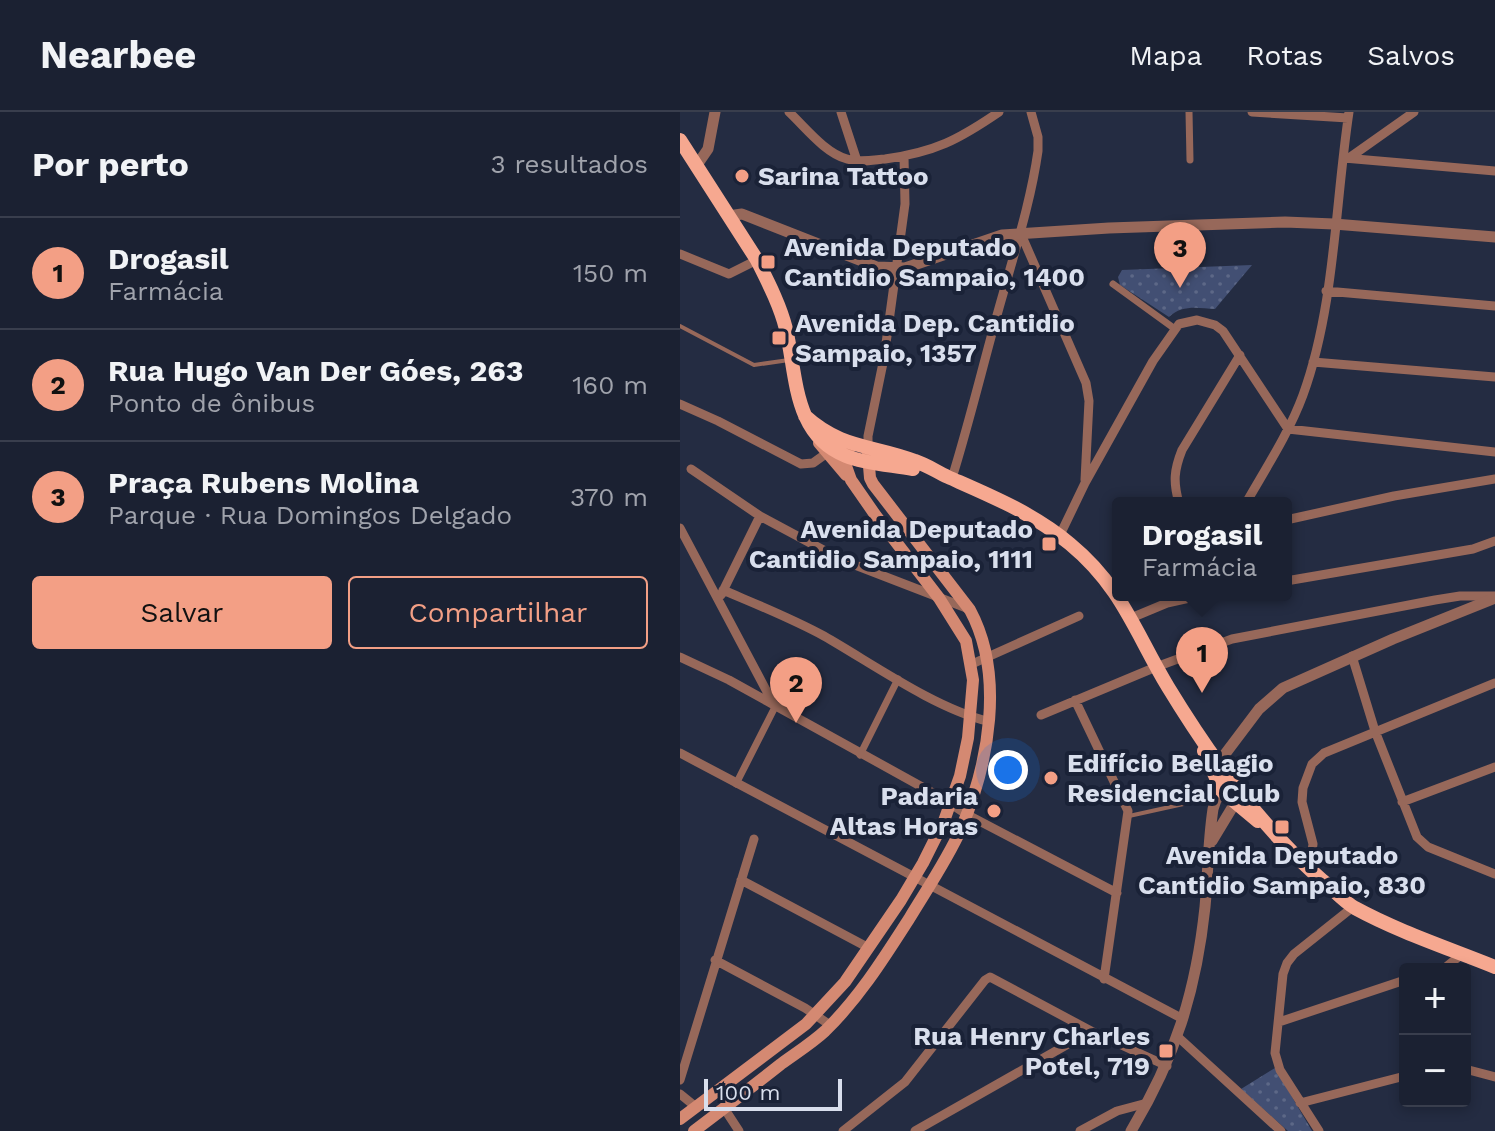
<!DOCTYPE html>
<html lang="pt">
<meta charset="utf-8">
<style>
body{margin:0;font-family:"Work Sans",sans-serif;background:#282e3e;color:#f1f3f6}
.controls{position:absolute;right:24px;bottom:24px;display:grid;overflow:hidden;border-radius:8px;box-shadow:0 4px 12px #0003}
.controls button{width:72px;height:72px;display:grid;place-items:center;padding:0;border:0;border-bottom:2px solid #393e4d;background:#1b2132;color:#f1f3f6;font:40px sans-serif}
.scale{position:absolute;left:24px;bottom:20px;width:138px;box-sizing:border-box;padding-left:8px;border:4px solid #d9dfed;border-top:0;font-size:22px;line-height:28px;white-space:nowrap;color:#d9dfed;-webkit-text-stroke:6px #1a2237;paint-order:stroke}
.you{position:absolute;left:328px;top:658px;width:28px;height:28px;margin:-20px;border:6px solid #fff;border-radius:50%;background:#1a73e8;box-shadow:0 0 0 12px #1a73e833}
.badge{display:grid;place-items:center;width:52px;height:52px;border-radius:50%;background:#f39f85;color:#111;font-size:26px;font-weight:700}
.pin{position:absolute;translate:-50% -66px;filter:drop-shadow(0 2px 4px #0008)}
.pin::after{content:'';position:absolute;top:42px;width:28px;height:24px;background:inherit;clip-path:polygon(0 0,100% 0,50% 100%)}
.popup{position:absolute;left:432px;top:385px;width:180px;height:104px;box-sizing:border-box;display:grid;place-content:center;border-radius:8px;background:#1b2132;filter:drop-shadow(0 2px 6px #0005);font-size:26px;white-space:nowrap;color:#a0a3ac}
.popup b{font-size:30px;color:#f1f3f6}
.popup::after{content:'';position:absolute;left:50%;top:100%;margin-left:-16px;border:16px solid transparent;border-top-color:#1b2132}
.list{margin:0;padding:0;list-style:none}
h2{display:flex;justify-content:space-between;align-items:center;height:104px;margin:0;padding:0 32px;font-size:34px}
h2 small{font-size:26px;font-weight:400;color:#a0a3ac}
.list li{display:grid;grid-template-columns:52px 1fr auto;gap:24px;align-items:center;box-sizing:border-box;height:112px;padding:0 32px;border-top:2px solid #393e4d}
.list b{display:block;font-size:30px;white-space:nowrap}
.list p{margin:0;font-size:26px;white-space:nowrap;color:#a0a3ac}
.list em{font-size:26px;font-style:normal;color:#a0a3ac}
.actions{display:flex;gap:16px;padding:24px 32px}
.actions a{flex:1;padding:18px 0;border:2px solid #f39f85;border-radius:8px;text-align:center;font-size:28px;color:#f39f85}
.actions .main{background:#f39f85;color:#111}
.map{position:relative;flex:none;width:815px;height:1019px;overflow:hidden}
header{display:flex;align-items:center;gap:48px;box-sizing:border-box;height:112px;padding:0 40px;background:#1b2132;border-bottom:2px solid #393e4d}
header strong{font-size:38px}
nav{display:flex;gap:44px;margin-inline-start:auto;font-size:28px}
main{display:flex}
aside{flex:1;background:#1b2132}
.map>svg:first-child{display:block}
.park{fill:url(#park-dots)}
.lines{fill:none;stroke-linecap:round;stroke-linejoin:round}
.service{stroke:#97685a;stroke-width:4}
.pedestrian{stroke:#97685a;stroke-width:7}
.minor{stroke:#97685a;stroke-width:9}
.tertiary{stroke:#97685a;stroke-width:11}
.secondary{stroke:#d48972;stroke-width:12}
.primary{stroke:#f6a890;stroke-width:14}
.poi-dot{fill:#f39f85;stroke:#1a2237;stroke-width:3}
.labels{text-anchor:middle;stroke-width:8;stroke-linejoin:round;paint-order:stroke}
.poi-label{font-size:26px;font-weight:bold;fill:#d9dfed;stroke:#1a2237;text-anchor:start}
</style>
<header>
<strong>Nearbee</strong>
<nav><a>Mapa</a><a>Rotas</a><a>Salvos</a></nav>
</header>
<main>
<aside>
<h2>Por perto<small>3 resultados</small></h2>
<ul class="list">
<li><span class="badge">1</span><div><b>Drogasil</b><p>Farmácia</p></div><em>150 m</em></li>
<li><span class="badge">2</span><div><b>Rua Hugo Van Der Góes, 263</b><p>Ponto de ônibus</p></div><em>160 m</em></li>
<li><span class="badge">3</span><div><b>Praça Rubens Molina</b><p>Parque · Rua Domingos Delgado</p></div><em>370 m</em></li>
</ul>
<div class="actions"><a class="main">Salvar</a><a>Compartilhar</a></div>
</aside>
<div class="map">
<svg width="815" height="1019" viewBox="0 0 815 1019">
<defs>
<pattern id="park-dots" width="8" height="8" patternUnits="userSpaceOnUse" patternTransform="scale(2)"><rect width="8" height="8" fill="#424f73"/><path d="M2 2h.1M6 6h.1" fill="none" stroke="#5d6887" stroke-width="1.8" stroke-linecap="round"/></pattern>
</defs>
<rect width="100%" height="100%" fill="#242c42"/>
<path class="park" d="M572 153 535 197C519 196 502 192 489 205L440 173 438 165 442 158Z
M595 956 632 1019H608L561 977Z"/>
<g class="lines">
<path class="service" d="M0 214 74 253 109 248
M449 704 517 689"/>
<path class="pedestrian" d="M509 0 510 48
M433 172 495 217
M180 643 218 567
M56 672 95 595"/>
<path class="minor" d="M109 0C126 16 145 41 167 47 179 51 193 48 205 47 255 40 278 28 319 0
M161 0 177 49
M572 0 668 6
M664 46 815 59
M669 46 734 0
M341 122 406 271 409 289 405 368
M0 142 49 162 77 148
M646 179 815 194
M633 250 815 265
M0 292 38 309 121 352 133 351 147 341
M188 338V324L204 246 225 92 224 44
M11 357 80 404 162 448 289 497
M272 366C291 305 305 244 323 182 336 135 351 88 358 39V25L351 0
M499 391C493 370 494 358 502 338L560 243
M566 391C586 356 609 321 623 283 655 195 655 92 669 0
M606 408 714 384 815 367
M0 416 94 593
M380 423 405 371 473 249 499 212 517 208 535 213 543 219 608 317 815 340
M606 469 793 437 815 429
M43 478C78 493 111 506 144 524 193 552 253 595 307 609
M41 483 80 404
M451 506 487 491 523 483
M672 544 695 619 737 725 748 735 815 762
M0 545 49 568 262 686 286 702 437 781
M292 552 399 504
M395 588 448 699 424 867
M361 603 476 555 552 527 755 488 780 484H815
M0 641 503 907
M722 690 815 655
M624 753 632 739 633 732 622 690 623 676 632 652 644 641 815 571
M61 768 189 836
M35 848 125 896 150 913
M759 857 766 855 782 842
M599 910 725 868
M498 925 601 1019
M785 957 815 965
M0 968 74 727
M0 982 16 995
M620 991 725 964
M44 996 59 1019
M163 1019 225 970 305 868 310 865 411 919 487 954
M235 1019 411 919
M400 1019 437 999 467 991
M639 1019 600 958 595 941 603 862 607 851 614 842 673 795"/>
<path class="tertiary" d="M17 53 28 37 35 0
M48 104 62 102 197 155 225 156 322 123 429 116 605 110 654 112 815 125
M539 650 579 597 603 576 713 527 815 486
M532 729 558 686
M451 1019C495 946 516 880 525 795 528 762 528 730 533 697L536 688 547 675"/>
<path class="secondary" d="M139 331 166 363
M0 1007 126 912 165 870 221 788 243 751 264 709 280 664 288 626 293 568 286 529 259 486 196 404 171 368 166 354 169 336
M14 1019C43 997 72 975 101 952 116 941 132 931 145 919 179 886 204 846 229 807 247 777 267 748 281 717 309 651 325 563 290 498L193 372 190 366 188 342"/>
<path class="primary" d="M0 28 77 148C88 170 100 193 106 217 117 264 113 323 166 344 186 352 211 353 233 357
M125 304C161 337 193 333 235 349 247 353 257 360 268 365 311 384 353 401 390 432 442 475 455 520 488 575 530 644 581 716 643 769 653 777 663 789 675 796 719 820 768 836 815 855
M524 639 542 679 578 709"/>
</g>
<g class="poi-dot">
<circle cx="62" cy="64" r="8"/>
<rect x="80" y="142" width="16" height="16" rx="4"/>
<rect x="91" y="218" width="16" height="16" rx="4"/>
<rect x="361" y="424" width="16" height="16" rx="4"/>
<circle cx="371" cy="666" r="8"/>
<circle cx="314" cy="699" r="8"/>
<rect x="594" y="707" width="16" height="16" rx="4"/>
<rect x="478" y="931" width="16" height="16" rx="4"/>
</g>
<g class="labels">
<g class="poi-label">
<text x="78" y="73">Sarina Tattoo</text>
<text x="104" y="144">Avenida Deputado<tspan x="104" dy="30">Cantidio Sampaio, 1400</tspan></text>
<text x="115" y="220">Avenida Dep. Cantidio<tspan x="115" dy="30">Sampaio, 1357</tspan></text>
<text x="353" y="426" text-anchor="end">Avenida Deputado<tspan x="353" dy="30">Cantidio Sampaio, 1111</tspan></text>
<text x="387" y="660">Edifício Bellagio<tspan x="387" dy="30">Residencial Club</tspan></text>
<text x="298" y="693" text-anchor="end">Padaria<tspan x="298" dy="30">Altas Horas</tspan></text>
<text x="602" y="752" text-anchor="middle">Avenida Deputado<tspan x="602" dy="30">Cantidio Sampaio, 830</tspan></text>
<text x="470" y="933" text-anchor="end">Rua Henry Charles<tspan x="470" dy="30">Potel, 719</tspan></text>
</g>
</g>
</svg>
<div class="controls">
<button>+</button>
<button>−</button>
</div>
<div class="scale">100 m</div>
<div class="you"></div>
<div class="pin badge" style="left:522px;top:581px">1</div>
<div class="popup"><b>Drogasil</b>Farmácia</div>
<div class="pin badge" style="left:116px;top:611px">2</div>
<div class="pin badge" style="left:500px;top:176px">3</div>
</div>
</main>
